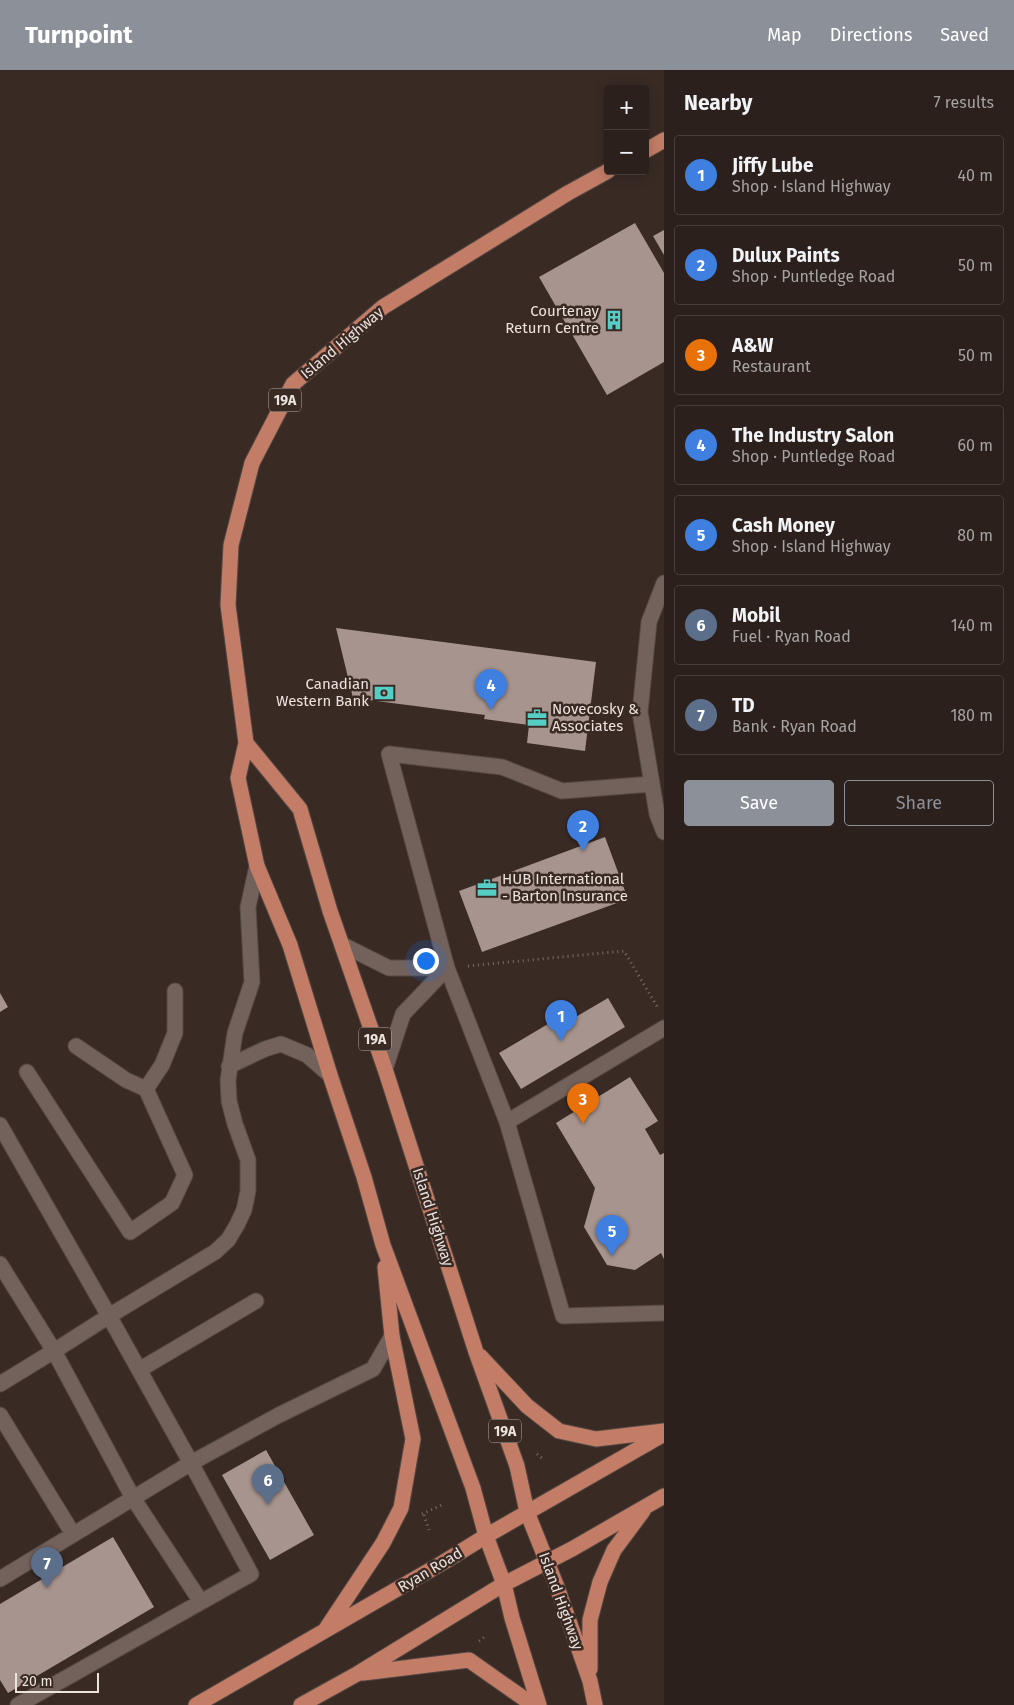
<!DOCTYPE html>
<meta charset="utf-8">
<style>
body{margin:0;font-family:"Fira Sans",sans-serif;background:#332824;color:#f1f3f6}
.controls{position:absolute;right:15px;top:15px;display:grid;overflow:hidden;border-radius:5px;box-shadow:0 2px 12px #0003}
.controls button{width:45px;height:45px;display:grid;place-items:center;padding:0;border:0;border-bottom:1px solid #473e3a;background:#2b201b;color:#f1f3f6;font:25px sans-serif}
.scale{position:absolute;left:15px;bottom:12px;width:84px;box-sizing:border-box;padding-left:5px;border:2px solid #ece2de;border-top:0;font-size:14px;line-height:18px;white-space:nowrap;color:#ece2de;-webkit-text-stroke:4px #392a24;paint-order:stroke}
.you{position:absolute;left:425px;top:890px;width:18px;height:18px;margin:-12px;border:4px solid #fff;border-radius:50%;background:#1a73e8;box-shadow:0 0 0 8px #1a73e833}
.badge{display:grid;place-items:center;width:32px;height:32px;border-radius:50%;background:#8c9099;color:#fff;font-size:16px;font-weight:700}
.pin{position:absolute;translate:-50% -41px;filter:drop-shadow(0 1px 2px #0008)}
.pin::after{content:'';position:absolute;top:26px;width:18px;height:15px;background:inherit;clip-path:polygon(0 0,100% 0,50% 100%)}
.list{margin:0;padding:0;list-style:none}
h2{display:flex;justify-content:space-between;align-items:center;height:65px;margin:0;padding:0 20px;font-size:21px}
h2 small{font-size:16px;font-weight:400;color:#a6a3a3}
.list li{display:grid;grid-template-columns:32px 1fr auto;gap:15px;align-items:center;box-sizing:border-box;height:80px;margin:0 10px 10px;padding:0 10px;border:1px solid #473e3a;border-radius:5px}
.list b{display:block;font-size:19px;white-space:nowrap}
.list p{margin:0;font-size:16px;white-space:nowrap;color:#a6a3a3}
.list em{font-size:16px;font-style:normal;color:#a6a3a3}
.actions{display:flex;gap:10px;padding:15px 20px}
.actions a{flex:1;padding:11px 0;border:1px solid #8c9099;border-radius:5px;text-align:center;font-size:18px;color:#8c9099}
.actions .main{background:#8c9099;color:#fff}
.map{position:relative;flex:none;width:664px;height:1635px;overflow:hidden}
header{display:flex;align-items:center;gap:30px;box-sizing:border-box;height:70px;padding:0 25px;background:#8c9099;color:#fff}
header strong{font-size:24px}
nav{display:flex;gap:28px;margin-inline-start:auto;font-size:18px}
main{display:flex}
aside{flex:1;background:#2b201b}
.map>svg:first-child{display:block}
.building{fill:#a8948e}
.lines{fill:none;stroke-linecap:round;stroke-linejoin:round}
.minor-casing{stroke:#554843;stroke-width:17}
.major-casing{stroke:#554843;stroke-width:17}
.path{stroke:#7a6c67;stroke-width:3;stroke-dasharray:1 4;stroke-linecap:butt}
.minor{stroke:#73615b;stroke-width:15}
.major{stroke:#c37d66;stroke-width:15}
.labels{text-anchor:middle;stroke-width:5;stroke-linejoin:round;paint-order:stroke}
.shield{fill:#392a24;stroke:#b6aba6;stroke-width:1}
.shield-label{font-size:14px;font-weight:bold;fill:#ece2de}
.poi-label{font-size:15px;fill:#ece2de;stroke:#392a24;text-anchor:end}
.street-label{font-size:15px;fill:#ece2de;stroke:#392a24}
</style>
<header>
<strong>Turnpoint</strong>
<nav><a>Map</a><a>Directions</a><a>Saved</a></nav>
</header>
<main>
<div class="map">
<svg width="664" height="1635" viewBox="0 0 664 1635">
<rect width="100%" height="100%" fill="#392a24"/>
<path class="building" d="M635 153 664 203V292L607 325 539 207Z
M664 160V185L653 166Z
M336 558 596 592 585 681 527 673 529 655 484 649 485 645 353 628Z
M605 767 628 829 482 882 459 821Z
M0 923 8 937 0 942Z
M608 928 625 957 521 1019 499 983 553 951 557 958Z
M630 1007 658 1051 645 1059 660 1085 664 1083V1189L661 1183 635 1200 607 1195 584 1157 595 1118 556 1053Z
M266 1380 314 1465 270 1490 222 1405Z
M113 1467 154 1537 8 1623 0 1610V1534Z"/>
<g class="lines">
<defs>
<path id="minor" d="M664 513 649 552 640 642 657 744 664 762
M652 714 562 721 502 697 389 684 447 898 507 1052 563 1246 664 1243
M343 875 389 898H447
M229 996 265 979 281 974 307 985 330 1005
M385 999 403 944 447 898
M27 1002 130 1162 172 1133 185 1105 146 1019 126 1010 76 976
M146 1019 162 995 175 963V921
M507 1052 664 958
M0 1055 109 1246 54 1281 133 1428 201 1532 251 1504 191 1393 279 1345 373 1299 392 1266
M0 1194 54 1281 0 1314
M139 1300 256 1231
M0 1345 73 1464
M0 1509 191 1393 109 1246 215 1182 228 1170 237 1155 244 1140 248 1121V1090L235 1054 229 1031 228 1010 235 963 252 912 248 837 257 796
M18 1635 201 1532"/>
<path id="major" d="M645 81 664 70
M246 673 300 739 330 841 385 999 476 1282 517 1396 527 1442 557 1517 590 1611 595 1635
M480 1286 527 1336 559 1361 596 1369 664 1361
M326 1559 383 1473 401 1438 413 1369 392 1266 385 1197
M590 1599V1550L600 1512 614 1480 643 1441
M363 1603 469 1590 533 1635
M196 1635 444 1492 486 1466 664 1364
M301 1635 357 1604 504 1514 572 1479 664 1426
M539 1635 512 1548 504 1514 486 1466 473 1418 383 1175 364 1107 330 1005 290 875 257 796 238 708 246 673 228 535 231 475 252 393 293 314 383 237 568 123 608 101"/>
</defs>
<use href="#minor" class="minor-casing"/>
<use href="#major" class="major-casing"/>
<path class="path" d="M468 896 624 881 658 938
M537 1384 544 1390
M422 1444 444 1434
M424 1445 429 1460
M479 1571 487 1565"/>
<use href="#minor" class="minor"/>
<use href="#major" class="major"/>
</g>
<defs>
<symbol id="building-bare" viewBox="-9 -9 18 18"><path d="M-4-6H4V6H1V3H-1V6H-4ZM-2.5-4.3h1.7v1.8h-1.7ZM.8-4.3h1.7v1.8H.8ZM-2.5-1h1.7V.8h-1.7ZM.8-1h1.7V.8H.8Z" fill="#55cec6" stroke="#392a24" stroke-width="2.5" paint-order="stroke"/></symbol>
<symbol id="bank-bare" viewBox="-9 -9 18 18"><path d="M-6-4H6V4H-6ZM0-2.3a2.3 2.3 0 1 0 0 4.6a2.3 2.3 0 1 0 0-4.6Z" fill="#55cec6" stroke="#392a24" stroke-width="2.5" paint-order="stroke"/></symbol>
<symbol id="office-bare" viewBox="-9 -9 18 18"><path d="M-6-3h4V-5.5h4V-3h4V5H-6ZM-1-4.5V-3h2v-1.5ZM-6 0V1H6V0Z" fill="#55cec6" stroke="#392a24" stroke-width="2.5" paint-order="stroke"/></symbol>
</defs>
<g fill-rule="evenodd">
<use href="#building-bare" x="600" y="236" width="28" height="28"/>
<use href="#bank-bare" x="370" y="609" width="28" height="28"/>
<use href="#office-bare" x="523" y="634" width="28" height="28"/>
<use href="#office-bare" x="473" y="804" width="28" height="28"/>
</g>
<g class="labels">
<g class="shield">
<rect x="269" y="318.5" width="32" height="23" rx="4"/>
<rect x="359" y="957.5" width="32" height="23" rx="4"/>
<rect x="489" y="1349.5" width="32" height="23" rx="4"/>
</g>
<g class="shield-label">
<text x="285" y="335">19A</text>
<text x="375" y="974">19A</text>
<text x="505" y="1366">19A</text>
</g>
<g class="poi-label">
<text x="599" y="246">Courtenay<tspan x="599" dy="17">Return Centre</tspan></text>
<text x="369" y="619">Canadian<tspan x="369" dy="17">Western Bank</tspan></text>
<text x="552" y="644" text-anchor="start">Novecosky &amp;<tspan x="552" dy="17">Associates</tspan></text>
<text x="502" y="814" text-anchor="start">HUB International<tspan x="502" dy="17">- Barton Insurance</tspan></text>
</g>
<g class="street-label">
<text transform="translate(342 273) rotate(-40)" y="5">Island Highway</text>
<text transform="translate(433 1147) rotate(72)" y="5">Island Highway</text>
<text transform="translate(430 1500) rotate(-31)" y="5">Ryan Road</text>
<text transform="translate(561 1531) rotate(70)" y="5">Island Highway</text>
</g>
</g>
</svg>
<div class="controls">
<button>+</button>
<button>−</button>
</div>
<div class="scale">20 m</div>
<div class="you"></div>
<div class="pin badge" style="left:561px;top:971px;background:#3f7fe0">1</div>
<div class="pin badge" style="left:583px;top:781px;background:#3f7fe0">2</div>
<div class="pin badge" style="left:583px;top:1054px;background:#e8710a">3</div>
<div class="pin badge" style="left:491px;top:640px;background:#3f7fe0">4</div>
<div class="pin badge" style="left:612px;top:1186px;background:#3f7fe0">5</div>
<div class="pin badge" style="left:268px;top:1435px;background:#5c6f8a">6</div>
<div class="pin badge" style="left:47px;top:1518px;background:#5c6f8a">7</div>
</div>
<aside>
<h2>Nearby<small>7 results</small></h2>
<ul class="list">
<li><span class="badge" style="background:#3f7fe0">1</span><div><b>Jiffy Lube</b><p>Shop · Island Highway</p></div><em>40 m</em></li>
<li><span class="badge" style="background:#3f7fe0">2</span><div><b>Dulux Paints</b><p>Shop · Puntledge Road</p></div><em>50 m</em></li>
<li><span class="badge" style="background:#e8710a">3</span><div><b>A&amp;W</b><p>Restaurant</p></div><em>50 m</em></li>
<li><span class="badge" style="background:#3f7fe0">4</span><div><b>The Industry Salon</b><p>Shop · Puntledge Road</p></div><em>60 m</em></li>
<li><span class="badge" style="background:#3f7fe0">5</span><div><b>Cash Money</b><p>Shop · Island Highway</p></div><em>80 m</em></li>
<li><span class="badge" style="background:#5c6f8a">6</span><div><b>Mobil</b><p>Fuel · Ryan Road</p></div><em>140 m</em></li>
<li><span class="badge" style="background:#5c6f8a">7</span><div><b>TD</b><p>Bank · Ryan Road</p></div><em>180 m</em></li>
</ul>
<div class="actions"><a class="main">Save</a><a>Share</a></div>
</aside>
</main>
